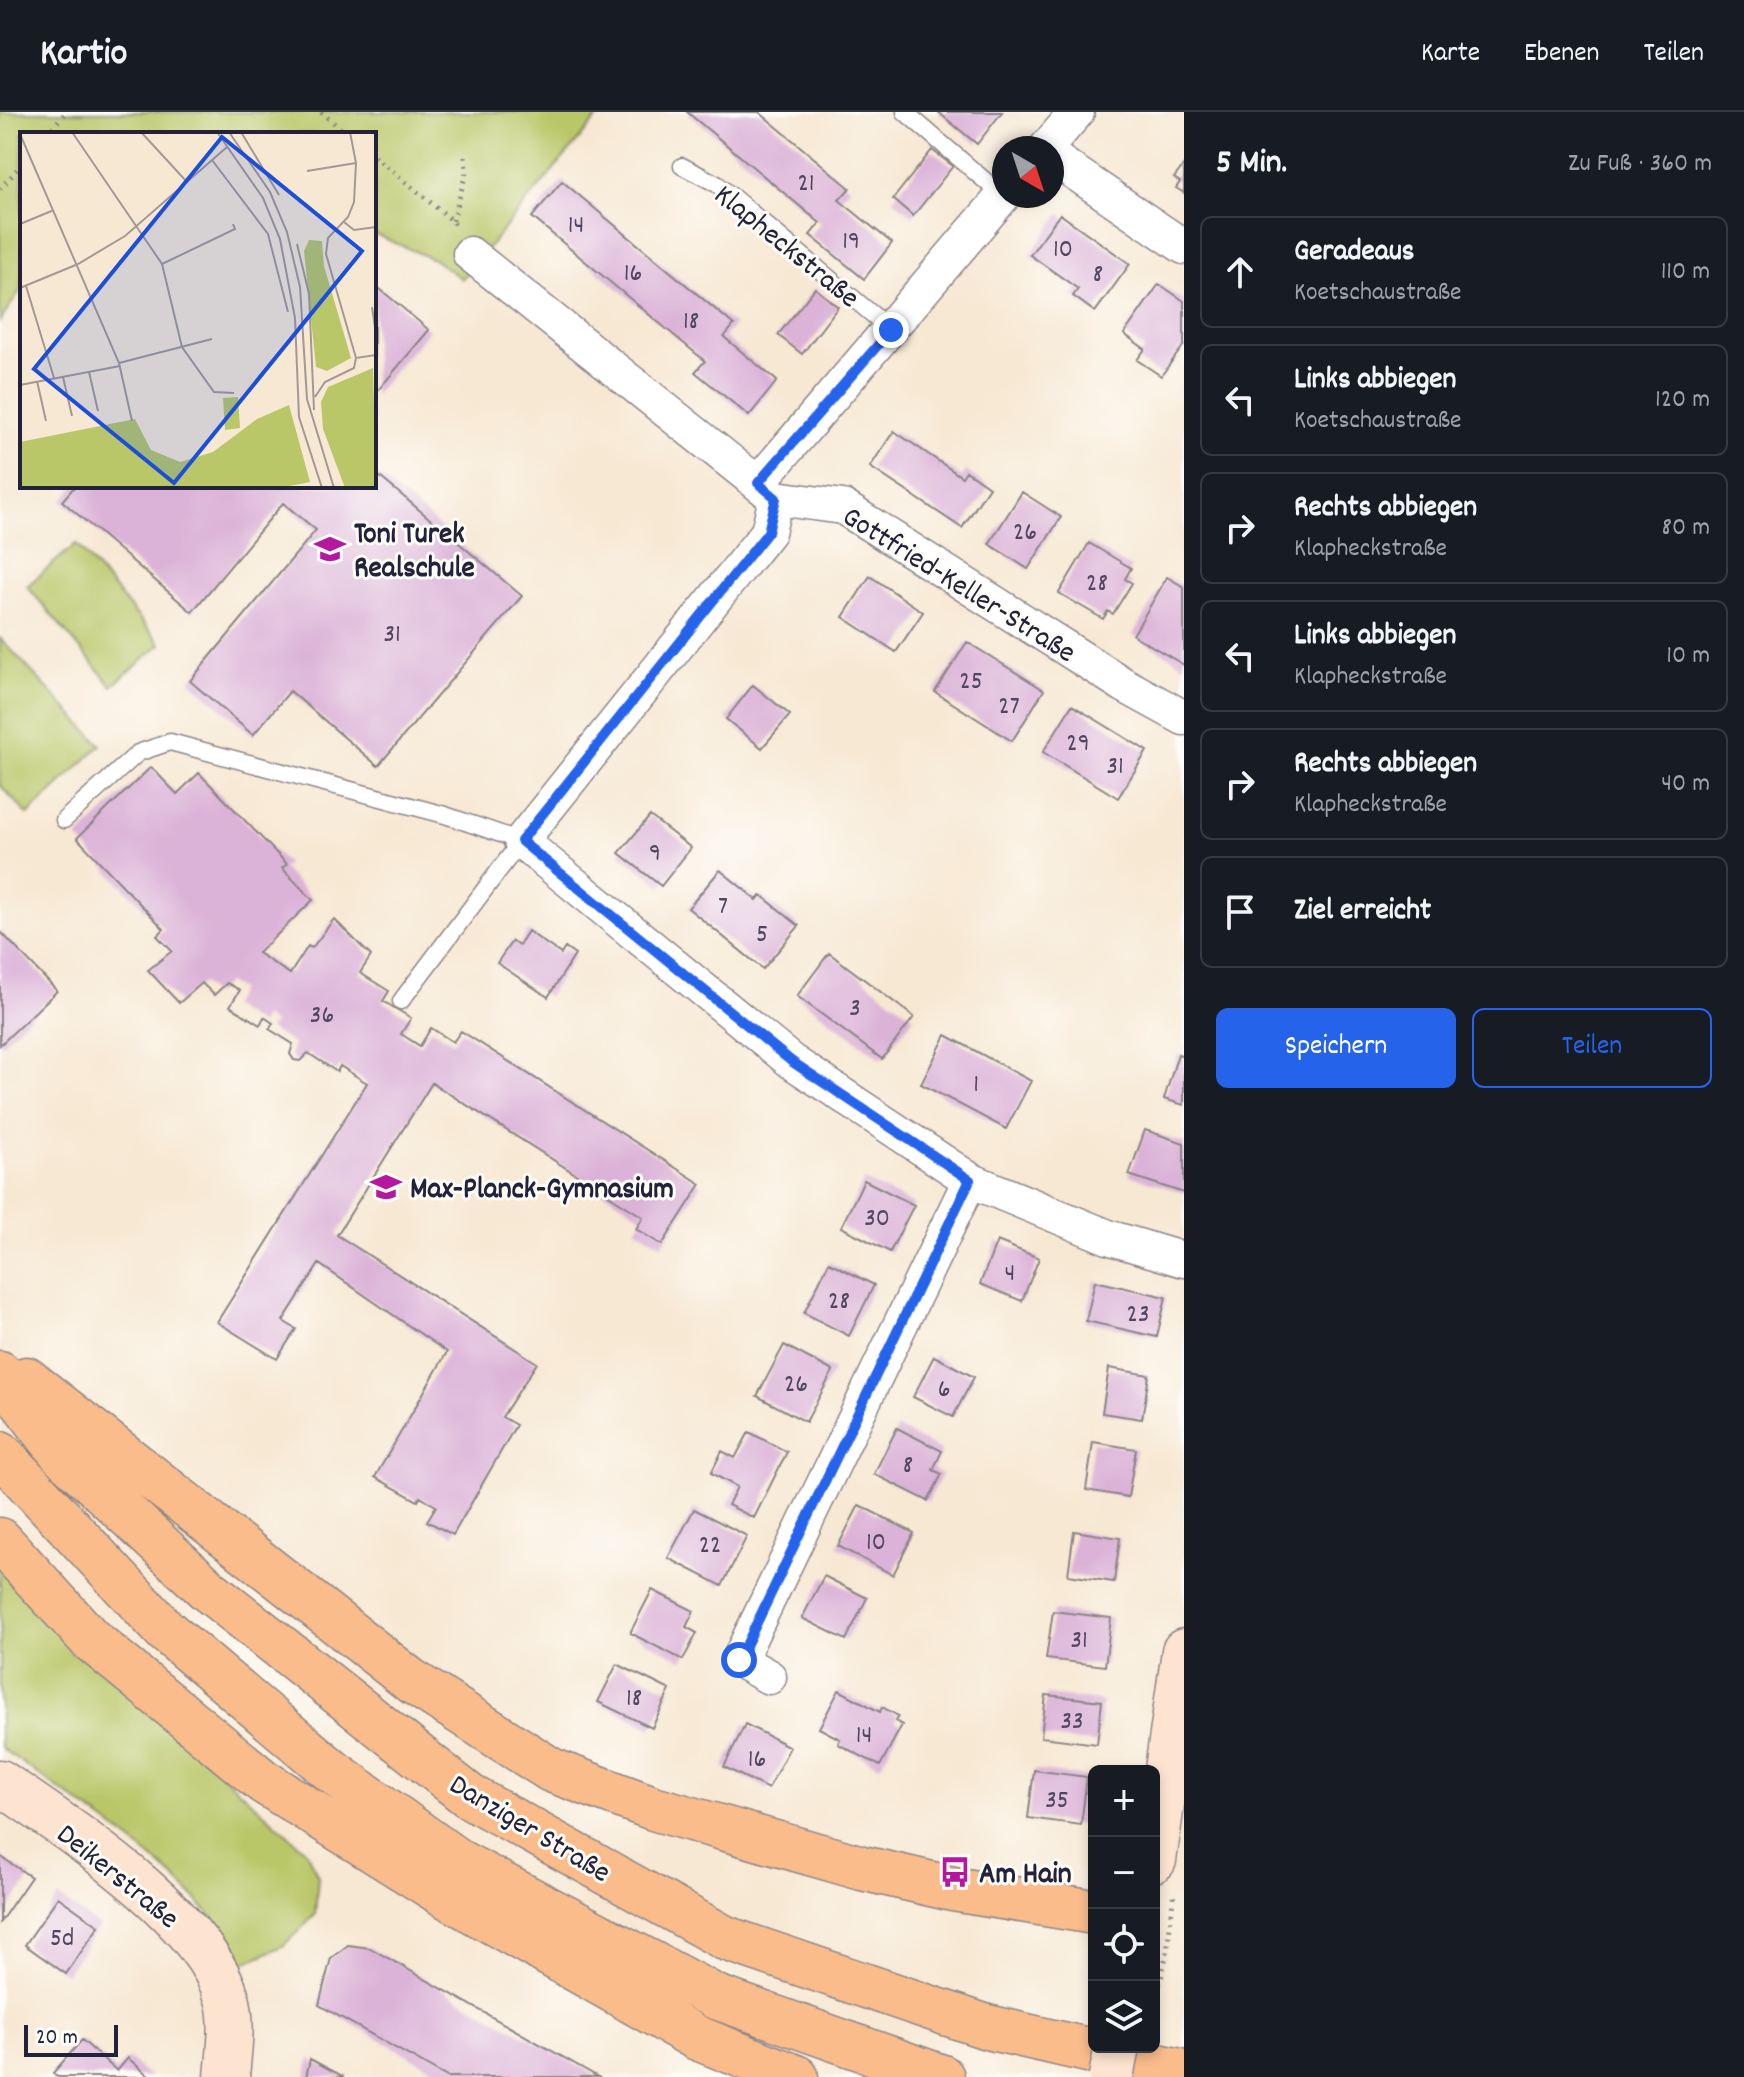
<!DOCTYPE html>
<html lang="de">
<meta charset="utf-8">
<style>
body{margin:0;font-family:Dekko,sans-serif;background:#242831;color:#f1f3f6}
.controls{position:absolute;right:24px;bottom:24px;display:grid;overflow:hidden;border-radius:12px;box-shadow:0 4px 12px #0003}
.controls button{width:72px;height:72px;display:grid;place-items:center;padding:0;border:0;border-bottom:2px solid #363941;background:#171b24;color:#f1f3f6;font:40px sans-serif}
.compass{position:absolute;left:992px;top:24px;width:72px;height:72px;border-radius:50%;background:#171b24;box-shadow:0 4px 12px #0003;rotate:141deg}
.scale{position:absolute;left:24px;bottom:20px;width:94px;box-sizing:border-box;padding-left:8px;border:4px solid #22223b;border-top:0;font-size:22px;line-height:28px;white-space:nowrap;color:#22223b;-webkit-text-stroke:6px #fdfcf7;paint-order:stroke}
.stop{position:absolute;width:24px;height:24px;margin:-18px;border:6px solid #2563eb;border-radius:50%;background:#fff}
.stop.end{background:#2563eb;border-color:#fff;box-shadow:0 2px 8px #0008}
.list{margin:0;padding:0;list-style:none}
h2{display:flex;justify-content:space-between;align-items:center;height:104px;margin:0;padding:0 32px;font-size:34px}
h2 small{font-size:26px;font-weight:400;color:#9ea1a6}
.list li{display:grid;grid-template-columns:52px 1fr auto;gap:24px;align-items:center;box-sizing:border-box;height:112px;margin:0 16px 16px;padding:0 16px;border:2px solid #363941;border-radius:12px}
.list b{display:block;font-size:30px;white-space:nowrap}
.list p{margin:0;font-size:26px;white-space:nowrap;color:#9ea1a6}
.list em{font-size:26px;font-style:normal;color:#9ea1a6}
.actions{display:flex;gap:16px;padding:24px 32px}
.actions a{flex:1;padding:18px 0;border:2px solid #2563eb;border-radius:12px;text-align:center;font-size:28px;color:#2563eb}
.actions .main{background:#2563eb;color:#fff}
.icon{flex:none;width:44px;height:44px;fill:none;stroke:currentColor;stroke-width:2;stroke-linecap:round;stroke-linejoin:round}
.map{position:relative;flex:none;width:1184px;height:1965px;overflow:hidden}
header{display:flex;align-items:center;gap:48px;box-sizing:border-box;height:112px;padding:0 40px;background:#171b24;border-bottom:2px solid #363941}
header strong{font-size:38px}
nav{display:flex;gap:44px;margin-inline-start:auto;font-size:28px}
main{display:flex}
aside{flex:1;background:#171b24}
.map>svg:first-child{display:block}
.green{fill:#bac769;stroke:#6e7452;stroke-width:2}
.building{fill:#dbb3d8}
.lines{fill:none;stroke-linecap:round;stroke-linejoin:round}
.lane-casing{stroke:#8c8587;stroke-width:19}
.street-casing{stroke:#8c8587;stroke-width:37}
.secondary-casing{stroke:#8c8587;stroke-width:47}
.highway-casing{stroke:#8c8587;stroke-width:47}
.path{stroke:#8c8587;stroke-width:5;stroke-dasharray:2 6;stroke-linecap:butt}
.lane{stroke:#fff;stroke-width:16}
.street{stroke:#fff;stroke-width:34}
.secondary{stroke:#fde4d1;stroke-width:44}
.highway{stroke:#fabc8b;stroke-width:44}
.secondary-bridge-casing{stroke:#8c8587;stroke-width:47;stroke-linecap:butt}
.secondary-bridge{stroke:#fde4d1;stroke-width:44}
.route{stroke:#2563eb;stroke-width:10}
.labels{text-anchor:middle;stroke-width:6;stroke-linejoin:round;paint-order:stroke}
.number-label{font-size:26px;fill:#504662}
.street-label{font-size:30px;fill:#22223b;stroke:#fdfcf7}
.poi-label{font-size:30px;font-weight:bold;fill:#22223b;stroke:#fdfcf7;text-anchor:start}
.inset-road{fill:none;stroke:#a29996;stroke-width:2}
.view{fill:#1d4ed8;fill-opacity:0.15;stroke:#1d4ed8;stroke-width:4}
.inset-edge{fill:none;stroke:#22223b;stroke-width:4}
</style>
<header>
<strong>Kartio</strong>
<nav><a>Karte</a><a>Ebenen</a><a>Teilen</a></nav>
</header>
<main>
<div class="map">
<svg width="1184" height="1965" viewBox="0 0 1184 1965">
<rect width="100%" height="100%" fill="#fdfcf7"/>
<filter id="ink" filterUnits="userSpaceOnUse"><feTurbulence type="fractalNoise" baseFrequency=".0125" numOctaves="2"/><feDisplacementMap in="SourceGraphic" scale="16" xChannelSelector="R" yChannelSelector="G"/><feConvolveMatrix kernelMatrix="1 2 1 2 8 2 1 2 1" color-interpolation-filters="sRGB"/></filter>
<filter id="wash" filterUnits="userSpaceOnUse"><feTurbulence type="fractalNoise" baseFrequency=".006" numOctaves="4" result="noise"/><feDisplacementMap in="SourceGraphic" scale="32" xChannelSelector="R" yChannelSelector="G"/><feGaussianBlur stdDeviation="1.8" result="paint"/><feColorMatrix in="noise" values="0 0 0 0 0 0 0 0 0 0 0 0 0 0 0 0 0 1.4 0 .05"/><feComposite in="paint" operator="in"/></filter>
<g filter="url(#wash)">
<rect width="100%" height="100%" fill="#f7e8d3"/>
<path class="green" d="M0 0H602L462 167 433 147 374 122V22H22V176L0 209Z
M76 432 161 532 112 574 27 474Z
M0 526 101 633 28 703 0 673Z
M0 1452 41 1499 306 1739 318 1764 315 1803 283 1834 244 1851C191 1757 85 1698 0 1635Z"/>
<g id="blocks">
<path class="building" d="M687 0H759L850 76 839 88 892 131 864 167 810 123 820 111Z
M938 0H1002L977 32Z
M932 38 953 54 913 104 893 87Z
M1184 53V81L1176 76 1180 70 1174 66Z
M562 69 734 213 724 225 777 269 749 304 695 260 705 249 532 105Z
M1060 102 1130 152 1095 200 1073 184 1078 177 1030 143Z
M374 172 429 218 374 283Z
M1159 172 1184 189V233L1161 264 1137 248 1145 237 1124 222Z
M815 176 838 195 802 242 778 223Z
M894 319 962 365 966 359 989 375 962 416 870 355Z
M374 360 522 484 378 654 290 579 253 623 190 569 316 418 283 391 192 500 62 389 75 374H374Z
M1022 380 1061 405 1028 457 989 432Z
M1089 431 1131 456 1125 467 1132 471 1113 502 1108 499 1103 507 1059 481Z
M870 464 923 500 896 540 843 505Z
M1167 465 1184 475V553L1133 523Z
M967 530 1044 578 1012 629 935 580Z
M753 573 790 603 762 636 726 607Z
M1072 593 1147 639 1118 686 1043 640Z
M151 655 177 682 199 661 287 752 282 756 313 788 258 841 290 862 308 834 312 836 334 807 371 844 360 861 389 879 383 889 411 906 401 922 420 934 431 916 453 930 461 919 701 1072 662 1133 636 1117 643 1105 432 971 337 1123 537 1251 502 1305 516 1313 453 1423 427 1409 436 1394 420 1385 418 1389 375 1365 447 1240 319 1152 283 1209 296 1217 277 1247 217 1210 367 971 340 954 337 960 308 941 300 949 294 948 290 942 293 932 269 917 273 911 264 905 260 913 230 894 240 878 227 871 214 883 202 871 179 891 148 858 172 839 157 824 164 817 77 726Z
M650 704 691 736 661 774 619 741Z
M720 758 757 788 761 783 799 814 763 857 688 796Z
M0 819 57 879 0 933Z
M528 819 561 842 565 836 575 843 548 885 497 851 512 829 519 833Z
M829 841 914 905 882 947 797 884Z
M946 923 1031 969 1006 1017 921 972Z
M1178 942 1184 944V993L1164 987Z
M1145 1018 1184 1031V1081L1129 1063Z
M864 1068 914 1093 890 1140 841 1115Z
M997 1129 1039 1146 1022 1189 980 1172Z
M829 1150 874 1173 849 1224 804 1201Z
M1095 1169 1166 1185 1157 1225 1086 1209Z
M784 1233 833 1259 806 1310 757 1284Z
M934 1244 974 1265 953 1305 913 1285Z
M1109 1256 1149 1263 1142 1307 1102 1301Z
M897 1316 942 1339 933 1358 942 1362 928 1389 874 1362Z
M749 1320 787 1340 754 1406 728 1393 737 1375 711 1361 722 1339 735 1346Z
M1093 1330 1136 1337 1128 1385 1086 1378Z
M859 1393 914 1421 893 1463 838 1434Z
M694 1397 747 1424 722 1474 668 1446Z
M1074 1419 1120 1426 1114 1470 1068 1463Z
M824 1464 867 1486 846 1528 802 1506Z
M652 1478 694 1499 686 1515 697 1521 683 1548 630 1521Z
M1053 1499 1111 1506 1105 1554 1046 1547Z
M617 1552 670 1578 652 1616 598 1590Z
M839 1578 880 1600 882 1595 898 1604 895 1609 902 1613 880 1654 838 1632 840 1627 819 1616Z
M1046 1583 1102 1589 1097 1632 1041 1625Z
M745 1612 790 1635 768 1677 724 1655Z
M1034 1658 1087 1665 1081 1713 1028 1706Z
M0 1744 31 1765 0 1810Z
M58 1785 99 1814 66 1862 25 1833Z
M348 1833 370 1836 598 1965H447L319 1893 331 1846Z
M82 1928 117 1959 128 1946 150 1965H57L53 1961Z
M310 1947 344 1965H306Z"/>
</g>
</g>
<g filter="url(#ink)">
<use href="#blocks" fill-opacity="0" stroke="#8c8587" stroke-width="2"/>
<g class="lines">
<defs>
<path id="lane" d="M905 0 1003 84
M682 54 717 72 891 218
M64 708 138 641 170 630 445 703 521 729 401 889"/>
<path id="street" d="M1046 36 1077 0
M1052 45 1184 135
M470 142 776 386 843 395 1124 573 1184 606
M758 371 1004 83
M776 386 768 420 521 729 791 949 970 1068 1108 1125 1184 1148
M769 1565 739 1548 970 1068"/>
<path id="secondary" d="M0 1670C69 1718 203 1803 227 1886 234 1911 229 1939 227 1965
M1154 1748 1184 1539"/>
<path id="highway" d="M0 1261 62 1342 207 1477 469 1684 725 1826 987 1915 1184 1960
M26 1267 410 1568 551 1658 653 1696 862 1756 953 1777 1094 1800
M0 1341 166 1519 332 1659 459 1750 716 1885 942 1965
M0 1428 90 1527 264 1670 445 1783 697 1926 796 1965"/>
</defs>
<use href="#lane" class="lane-casing"/>
<use href="#street" class="street-casing"/>
<use href="#secondary" class="secondary-casing"/>
<use href="#highway" class="highway-casing"/>
<path class="path" d="M321 0 347 22
M47 22 66 0
M374 44 453 109 456 116
M0 77 22 52
M453 109 466 61 465 44
M1154 1896 1167 1840 1174 1779"/>
<use href="#lane" class="lane"/>
<use href="#street" class="street"/>
<use href="#secondary" class="secondary"/>
<use href="#highway" class="highway"/>
<defs>
<path id="secondary-bridge" d="M1111 1965 1117 1935"/>
</defs>
<use href="#secondary-bridge" class="secondary-bridge-casing"/>
<use href="#secondary-bridge" class="secondary-bridge"/>
</g>
</g>
<g class="lines" filter="url(#ink)">
<path class="route" d="M739 1548 970 1068 791 949 521 729 768 420 776 386 758 371 891 218"/>
</g>
<defs>
<symbol id="school-bare" viewBox="-9 -9 18 18"><path d="M0-5L7-2L0 1L-7-2ZM-4 1L0 2.5L4 1V4Q0 6-4 4Z" fill="#b5179e" stroke="#fdfcf7" stroke-width="2.5" paint-order="stroke"/></symbol>
<symbol id="bus-bare" viewBox="-9 -9 18 18"><path d="M-5-6H5V4H4V6H2V4H-2V6H-4V4H-5ZM-3.5-4V0h7V-4ZM-3.5 1.2v1.5H-2V1.2ZM2 1.2v1.5H3.5V1.2Z" fill="#b5179e" stroke="#fdfcf7" stroke-width="2.5" paint-order="stroke"/></symbol>
</defs>
<g fill-rule="evenodd">
<use href="#school-bare" x="308" y="415" width="44" height="44"/>
<use href="#school-bare" x="364" y="1053" width="44" height="44"/>
<use href="#bus-bare" x="933" y="1738" width="44" height="44"/>
</g>
<g class="labels">
<g class="number-label">
<text x="806" y="78">21</text>
<text x="576" y="120">14</text>
<text x="851" y="136">19</text>
<text x="1063" y="144">10</text>
<text x="633" y="168">16</text>
<text x="1098" y="169">8</text>
<text x="691" y="216">18</text>
<text x="1025" y="427">26</text>
<text x="1097" y="478">28</text>
<text x="392" y="529">31</text>
<text x="971" y="576">25</text>
<text x="1009" y="601">27</text>
<text x="1078" y="638">29</text>
<text x="1115" y="661">31</text>
<text x="655" y="748">9</text>
<text x="723" y="801">7</text>
<text x="762" y="829">5</text>
<text x="855" y="903">3</text>
<text x="322" y="910">36</text>
<text x="976" y="979">1</text>
<text x="877" y="1113">30</text>
<text x="1010" y="1168">4</text>
<text x="839" y="1196">28</text>
<text x="1138" y="1209">23</text>
<text x="796" y="1279">26</text>
<text x="944" y="1284">6</text>
<text x="908" y="1360">8</text>
<text x="876" y="1437">10</text>
<text x="710" y="1440">22</text>
<text x="1079" y="1535">31</text>
<text x="634" y="1593">18</text>
<text x="1072" y="1616">33</text>
<text x="864" y="1630">14</text>
<text x="757" y="1654">16</text>
<text x="1057" y="1695">35</text>
<text x="62" y="1833">5d</text>
</g>
<g class="street-label">
<text transform="translate(788 133) rotate(39)" y="10">Klapheckstraße</text>
<text transform="translate(960 471) rotate(32)" y="10">Gottfried-Keller-Straße</text>
<text transform="translate(531 1715) rotate(31)" y="10">Danziger Straße</text>
<text transform="translate(119 1763) rotate(39)" y="10">Deikerstraße</text>
</g>
<g class="poi-label">
<text x="354" y="430">Toni Turek<tspan x="354" dy="34">Realschule</tspan></text>
<text x="410" y="1085">Max-Planck-Gymnasium</text>
<text x="979" y="1770">Am Hain</text>
</g>
</g>
<g transform="translate(20 20)">
<rect width="356" height="356" fill="#f7e8d3"/>
<path d="M289 108 302 109 304 134 331 226 307 239 296 235 284 119ZM353 236 356 356H325L303 297 301 270 308 255ZM218 265 220 296 205 298 203 266ZM269 273 290 350 259 356H0V310L115 287 131 318 160 330 193 320 237 287Z" fill="#bac769"/>
<path class="inset-road" d="M52 0 142 132 162 215 194 260 214 261M121 0 167 50M197 0 243 66 260 107 275 186 279 285 302 356M209 0 250 60 267 100 280 155 287 267 314 356M221 0 259 63M330 0 336 31 334 70 328 85 308 106 306 122 336 226 356 223M0 2 99 231 112 289M192 28 248 102 268 180M287 39 336 31M324 90 334 98 356 95M0 92 34 78M277 112 289 162 294 278M142 132 215 97 213 92M6 154 34 246M0 156 58 132 105 104 207 15M352 175 356 202M99 231 192 207M69 240 78 279M43 245 52 284M17 249 26 289M0 253 100 234M295 265 305 250 334 236 336 226"/>
<path class="view" d="M202 5 342 119 154 351 14 237Z"/>
<rect width="356" height="356" class="inset-edge"/>
</g>
</svg>
<div class="controls">
<button>+</button>
<button>−</button>
<button><svg class="icon" aria-label="locate" viewBox="0 0 24 24"><circle cx="12" cy="12" r="6"/><path d="M12 2v4M12 18v4M2 12h4M18 12h4"/></svg></button>
<button><svg class="icon" aria-label="layers" viewBox="0 0 24 24"><path d="M12 4l9 5-9 5-9-5zM3 14l9 5 9-5"/></svg></button>
</div>
<svg class="compass" viewBox="-18 -18 36 36"><path d="M0-13l5 13h-10z" fill="#e53935"/><path d="M0 13l5-13h-10z" fill="#9ea1a6"/></svg>
<div class="scale">20 m</div>
<div class="stop" style="left:739px;top:1548px"></div>
<div class="stop end" style="left:891px;top:218px"></div>
</div>
<aside>
<h2>5 Min.<small>Zu Fuß · 360 m</small></h2>
<ul class="list">
<li><svg class="icon" aria-label="ahead" viewBox="0 0 24 24"><path d="M12 20V5M6 11l6-6 6 6"/></svg><div><b>Geradeaus</b><p>Koetschaustraße</p></div><em>110 m</em></li>
<li><svg class="icon" aria-label="left" viewBox="0 0 24 24"><path d="M17 20v-9H6M10 6l-5 5 5 5"/></svg><div><b>Links abbiegen</b><p>Koetschaustraße</p></div><em>120 m</em></li>
<li><svg class="icon" aria-label="right" viewBox="0 0 24 24"><path d="M7 20v-9h11M14 6l5 5-5 5"/></svg><div><b>Rechts abbiegen</b><p>Klapheckstraße</p></div><em>80 m</em></li>
<li><svg class="icon" aria-label="left" viewBox="0 0 24 24"><path d="M17 20v-9H6M10 6l-5 5 5 5"/></svg><div><b>Links abbiegen</b><p>Klapheckstraße</p></div><em>10 m</em></li>
<li><svg class="icon" aria-label="right" viewBox="0 0 24 24"><path d="M7 20v-9h11M14 6l5 5-5 5"/></svg><div><b>Rechts abbiegen</b><p>Klapheckstraße</p></div><em>40 m</em></li>
<li><svg class="icon" aria-label="arrive" viewBox="0 0 24 24"><path d="M6 21V4h12l-3 4 3 4H6"/></svg><div><b>Ziel erreicht</b></div></li>
</ul>
<div class="actions"><a class="main">Speichern</a><a>Teilen</a></div>
</aside>
</main>
